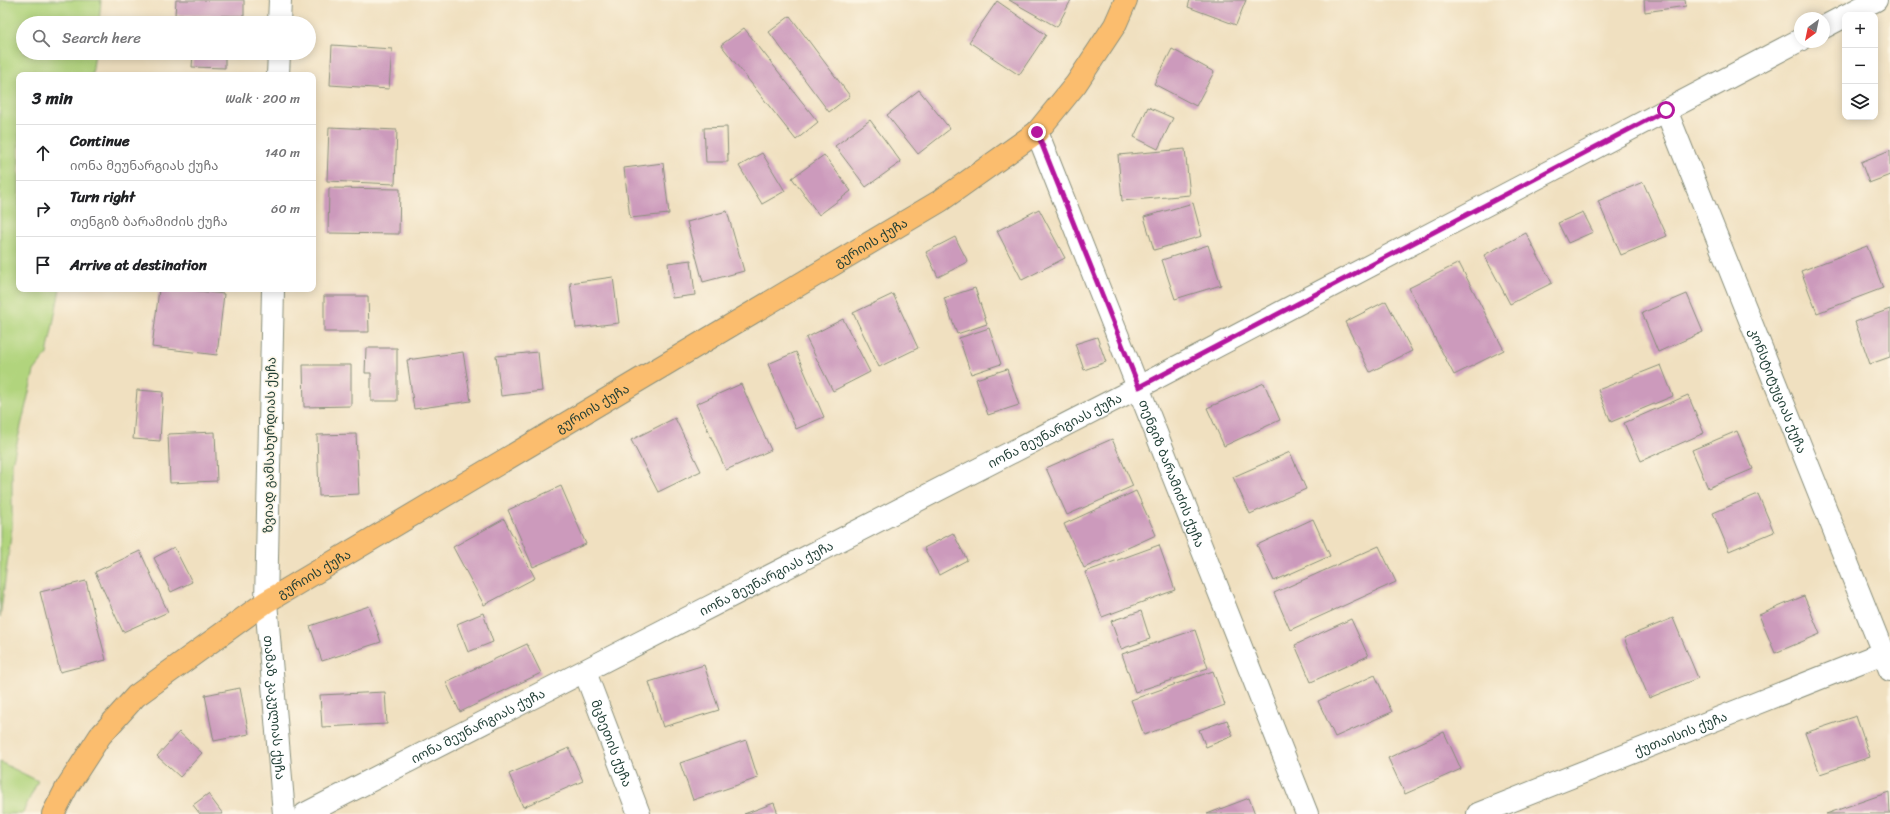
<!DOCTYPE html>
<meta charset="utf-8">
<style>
body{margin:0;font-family:Sriracha,"Noto Sans Georgian",sans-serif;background:#f6f6f6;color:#202124}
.controls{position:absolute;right:12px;top:12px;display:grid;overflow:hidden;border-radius:8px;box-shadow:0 2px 10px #0003}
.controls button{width:36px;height:36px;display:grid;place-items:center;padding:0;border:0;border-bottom:1px solid #e0e0e0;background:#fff;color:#202124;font:20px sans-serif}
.compass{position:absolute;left:1794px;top:12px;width:36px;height:36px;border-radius:50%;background:#fff;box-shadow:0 2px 10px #0003;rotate:213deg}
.stop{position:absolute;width:12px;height:12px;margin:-9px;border:3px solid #b5179e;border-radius:50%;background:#fff}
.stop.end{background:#b5179e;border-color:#fff;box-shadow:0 1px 4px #0008}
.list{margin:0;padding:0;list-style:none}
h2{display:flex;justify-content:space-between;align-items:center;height:52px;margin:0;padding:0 16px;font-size:17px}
h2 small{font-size:13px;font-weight:400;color:#757577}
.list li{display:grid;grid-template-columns:26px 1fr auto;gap:12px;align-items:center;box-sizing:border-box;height:56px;padding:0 16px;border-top:1px solid #e0e0e0}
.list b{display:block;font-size:15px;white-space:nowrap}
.list p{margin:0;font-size:13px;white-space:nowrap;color:#757577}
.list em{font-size:13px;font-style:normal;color:#757577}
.icon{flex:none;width:22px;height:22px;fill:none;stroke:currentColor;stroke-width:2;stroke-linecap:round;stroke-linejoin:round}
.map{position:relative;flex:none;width:1890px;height:814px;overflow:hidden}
.search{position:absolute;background:#fff;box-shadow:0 2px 10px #0003;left:16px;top:16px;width:300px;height:44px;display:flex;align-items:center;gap:10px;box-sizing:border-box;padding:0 14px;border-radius:22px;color:#757577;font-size:15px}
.panel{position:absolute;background:#fff;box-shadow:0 2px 10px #0003;left:16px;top:72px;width:300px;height:220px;border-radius:8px}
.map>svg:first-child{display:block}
.green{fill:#b1d47d;stroke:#688858}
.building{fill:#cc9abc}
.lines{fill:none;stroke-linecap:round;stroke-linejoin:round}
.street-casing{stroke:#888e7a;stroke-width:24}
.highway-casing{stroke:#888e7a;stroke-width:24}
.street{stroke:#fff;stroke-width:22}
.highway{stroke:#fbbd6e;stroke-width:22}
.route{stroke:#b5179e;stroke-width:5}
.labels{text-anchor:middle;stroke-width:3;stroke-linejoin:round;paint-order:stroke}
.street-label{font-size:13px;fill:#1f3d34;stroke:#fcf5e5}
</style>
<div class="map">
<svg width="1890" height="814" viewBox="0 0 1890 814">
<rect width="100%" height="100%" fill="#fcf5e5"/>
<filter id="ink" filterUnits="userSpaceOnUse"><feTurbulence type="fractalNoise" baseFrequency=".025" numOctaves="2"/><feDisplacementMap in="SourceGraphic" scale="8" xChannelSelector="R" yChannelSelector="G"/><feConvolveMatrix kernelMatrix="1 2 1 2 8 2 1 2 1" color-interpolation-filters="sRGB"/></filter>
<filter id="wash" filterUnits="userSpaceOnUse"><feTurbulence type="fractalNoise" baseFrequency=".012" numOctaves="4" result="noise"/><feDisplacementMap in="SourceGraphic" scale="16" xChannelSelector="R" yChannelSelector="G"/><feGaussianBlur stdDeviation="0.9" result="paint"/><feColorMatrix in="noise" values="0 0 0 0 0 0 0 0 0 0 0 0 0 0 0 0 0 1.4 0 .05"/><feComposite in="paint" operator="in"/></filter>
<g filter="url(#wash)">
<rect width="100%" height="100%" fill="#f0e0c0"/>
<path class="green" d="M0 0H101L99 23H23V53H95L92 75H19V289H60L47 354 34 371 12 464V528L0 617Z
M0 762 38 781 22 814H0Z"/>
<g id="blocks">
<path class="building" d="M176 0H244V16L175 15Z
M1009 0H1071L1057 27Z
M1190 0H1246L1236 25 1188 7Z
M1644 0H1685L1686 6 1645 12Z
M997 1 1046 35 1019 75 969 42Z
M790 16 850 96 829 112 769 32Z
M744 28 818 122 796 140 721 45Z
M332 45 392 49 389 89 330 85Z
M1172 49 1214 72 1196 106 1154 84Z
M193 53H225V68L192 67Z
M919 90 950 129 918 154 887 115Z
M1148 107 1173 118 1158 149 1134 137Z
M870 120 901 162 866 187 835 146Z
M329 127 397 130 395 184 327 181Z
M727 127 728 162H706L704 128Z
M1185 149 1190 195 1122 201 1118 155Z
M1890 150V175L1869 183 1861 162Z
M762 153 785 191 762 204 739 166Z
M824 155 851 191 819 215 792 178Z
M663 163 669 214 630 218 624 168Z
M1643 182 1667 236 1621 255 1598 201Z
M329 188 400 189 399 234 328 233Z
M1193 203 1202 236 1154 250 1144 217Z
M1039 209 1065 258 1022 280 997 231Z
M727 211 744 271 703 282 687 222Z
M1583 212 1593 232 1568 243 1558 223Z
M1526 233 1552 283 1510 304 1484 255Z
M955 237 968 262 938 277 926 252Z
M1208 245 1221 285 1175 299 1162 260Z
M1867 246 1883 288 1817 313 1801 271Z
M691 260 695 295 672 298 668 263Z
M1459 263 1504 350 1454 375 1409 288Z
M613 277 619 323 576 328 570 283Z
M975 288 987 324 957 334 944 298Z
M159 289H183L224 294 217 355 152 347Z
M893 294 918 348 879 367 853 313Z
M1687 294 1703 332 1658 352 1642 313Z
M324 296H368L369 332H324Z
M1386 301 1412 351 1370 372 1345 322Z
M1890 309V357L1870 364 1855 322Z
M843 319 870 372 833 391 806 338Z
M989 328 1001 364 971 374 959 338Z
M1097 337 1106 362 1084 370 1075 344Z
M366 348H397V401H371V373H365Z
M463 352 471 401 414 409 407 360Z
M538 352 542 391 501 396 496 356Z
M796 352 824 417 796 429 768 364Z
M303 365H351V406L304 407Z
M1661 365 1673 396 1611 422 1598 390Z
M1007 369 1019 405 988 415 976 379Z
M1264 383 1280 420 1224 446 1207 408Z
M741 384 771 450 726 470 696 404Z
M137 390 163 392 160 441 133 439Z
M1688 395 1704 433 1641 461 1624 423Z
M675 418 701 471 658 492 631 440Z
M1737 431 1753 469 1708 488 1692 450Z
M215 432 217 481 170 483 168 434Z
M356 434 359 494 319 496 317 435Z
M1112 439 1133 486 1067 515 1046 468Z
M1290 452 1306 489 1250 514 1233 477Z
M561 486 586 544 533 567 508 510Z
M1136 491 1156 535 1084 568 1064 524Z
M1758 494 1774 532 1729 551 1713 513Z
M504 519 535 578 484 605 453 547Z
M1313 519 1330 556 1274 581 1257 545Z
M953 533 967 560 939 575 924 548Z
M1159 545 1175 590 1102 617 1085 572Z
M1379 546 1396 582 1290 630 1274 593Z
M174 547 192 582 171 592 154 558Z
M140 551 168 612 123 632 95 572Z
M86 581 106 660 60 672 40 592Z
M1804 596 1820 634 1775 653 1759 615Z
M369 606 381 642 322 661 310 626Z
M1141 611 1150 639 1121 649 1111 621Z
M483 613 493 642 468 652 457 624Z
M1673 618 1698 678 1649 698 1624 638Z
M1351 619 1368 656 1311 682 1295 645Z
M1195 630 1208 668 1135 692 1122 654Z
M527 644 541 673 460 712 446 682Z
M704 665 719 710 663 727 649 682Z
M1213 671 1225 705 1144 735 1131 700Z
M1375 675 1392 712 1335 737 1318 701Z
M240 688 249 734 214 741 205 695Z
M385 692 387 724 322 727 320 695Z
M1856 716 1870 757 1820 774 1805 733Z
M1227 720 1233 736 1206 747 1199 730Z
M179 732 202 753 180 777 157 756Z
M1444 732 1461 769 1405 794 1388 758Z
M746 740 758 778 693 800 680 763Z
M569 748 583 781 523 807 509 774Z
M1889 792 1890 814H1826Z
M208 794 223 814H200L193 805Z
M1249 798 1255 814H1207Z
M774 803 778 814H744Z"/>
</g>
</g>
<g filter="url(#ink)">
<use href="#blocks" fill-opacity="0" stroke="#888e7a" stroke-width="1"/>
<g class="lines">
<defs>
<g id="street">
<path d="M1847 15 1876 0"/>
<path d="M279 23 280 0"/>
<path d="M1824 27 1845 16"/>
<path d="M278 75 279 53"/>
<path id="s1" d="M1666 110 1890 670"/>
<path id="s2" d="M1037 132 1307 814"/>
<path id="s3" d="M273 289 266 602 284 814"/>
<path id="s4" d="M585 672 639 814"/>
<path id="s5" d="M305 814 1139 387 1800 40"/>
<path id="s6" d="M1478 814 1883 653"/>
</g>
<g id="highway">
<path id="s7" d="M53 814 67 787 100 736 136 696 266 602 940 201 1037 132 1076 84 1115 25 1126 0"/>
</g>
</defs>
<use href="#street" class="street-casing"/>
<use href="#highway" class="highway-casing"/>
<use href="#street" class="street"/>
<use href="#highway" class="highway"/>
</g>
</g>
<g class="lines" filter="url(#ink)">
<path class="route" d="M1037 132 1139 387 1666 110"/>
</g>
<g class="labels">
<g class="street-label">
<text dy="5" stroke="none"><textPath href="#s7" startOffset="1009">გურიის ქუჩა</textPath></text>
<text dy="5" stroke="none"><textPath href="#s1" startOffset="302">კონსტიტუციას ქუჩა</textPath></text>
<text dy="5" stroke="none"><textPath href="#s7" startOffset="685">გურიის ქუჩა</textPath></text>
<text dy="5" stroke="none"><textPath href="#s5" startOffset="842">იონა მეუნარგიას ქუჩა</textPath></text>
<text transform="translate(269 445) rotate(-89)" y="5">ზვიად გამსახურდიას ქუჩა</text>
<text dy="5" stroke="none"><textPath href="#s2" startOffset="367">თენგიზ ბარამიძის ქუჩა</textPath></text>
<text dy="5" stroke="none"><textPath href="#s7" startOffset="361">გურიის ქუჩა</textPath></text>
<text dy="5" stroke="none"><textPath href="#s5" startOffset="518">იონა მეუნარგიას ქუჩა</textPath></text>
<text dy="5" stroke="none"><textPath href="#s3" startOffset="419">თამაზ კაკულიას ქუჩა</textPath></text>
<text dy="5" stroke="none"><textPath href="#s5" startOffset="194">იონა მეუნარგიას ქუჩა</textPath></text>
<text dy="5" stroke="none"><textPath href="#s6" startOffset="218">ქუთაისის ქუჩა</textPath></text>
<text dy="5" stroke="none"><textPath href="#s4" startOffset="76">მცხეთის ქუჩა</textPath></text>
</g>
</g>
</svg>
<div class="controls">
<button>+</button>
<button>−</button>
<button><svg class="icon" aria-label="layers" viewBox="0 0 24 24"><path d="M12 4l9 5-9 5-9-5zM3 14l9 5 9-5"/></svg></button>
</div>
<svg class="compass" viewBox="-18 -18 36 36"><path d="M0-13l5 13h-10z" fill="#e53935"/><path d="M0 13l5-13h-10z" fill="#757577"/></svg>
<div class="stop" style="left:1666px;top:110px"></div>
<div class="stop end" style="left:1037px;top:132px"></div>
<div class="search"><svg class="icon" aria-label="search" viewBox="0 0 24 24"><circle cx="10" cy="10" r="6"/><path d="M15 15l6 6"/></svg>Search here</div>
<section class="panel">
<h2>3 min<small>Walk · 200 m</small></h2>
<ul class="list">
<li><svg class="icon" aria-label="ahead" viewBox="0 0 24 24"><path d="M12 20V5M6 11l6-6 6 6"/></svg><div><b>Continue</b><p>იონა მეუნარგიას ქუჩა</p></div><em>140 m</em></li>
<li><svg class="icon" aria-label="right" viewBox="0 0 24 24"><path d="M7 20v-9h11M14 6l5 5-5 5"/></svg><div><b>Turn right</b><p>თენგიზ ბარამიძის ქუჩა</p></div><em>60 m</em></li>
<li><svg class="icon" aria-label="arrive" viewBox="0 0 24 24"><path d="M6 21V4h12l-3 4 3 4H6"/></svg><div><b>Arrive at destination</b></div></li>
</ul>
</section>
</div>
